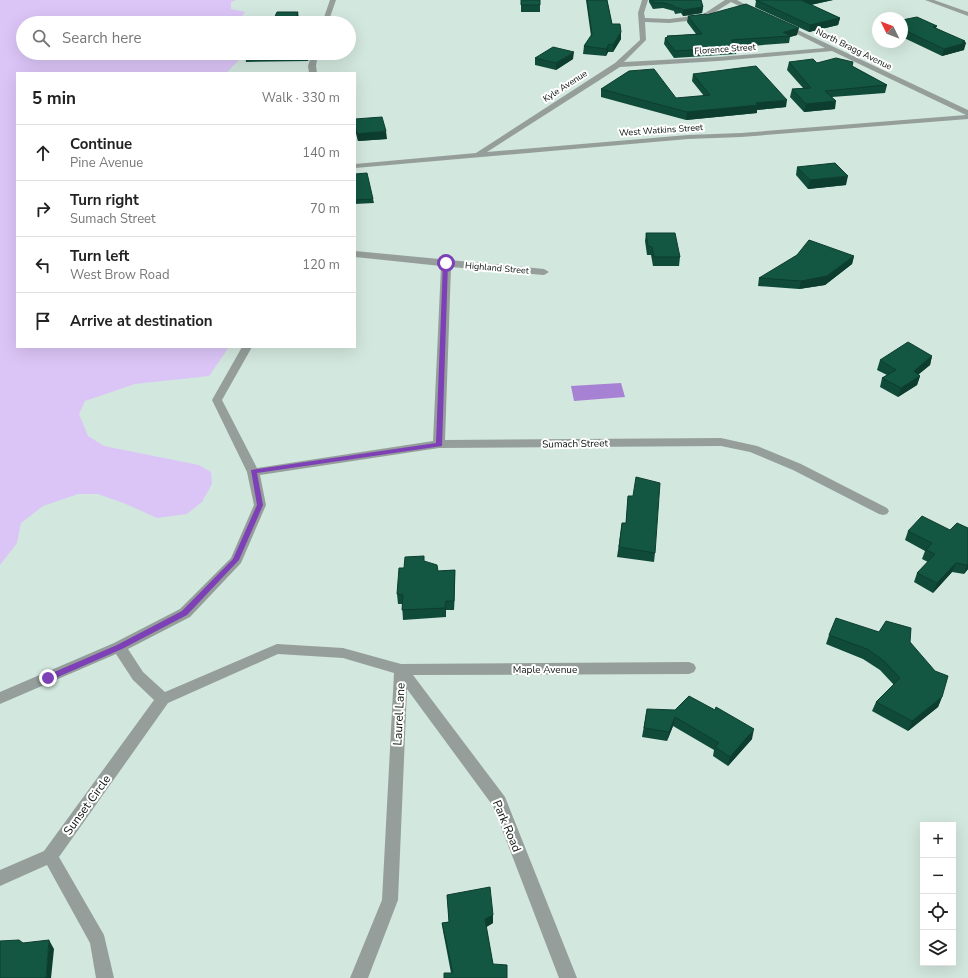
<!DOCTYPE html>
<meta charset="utf-8">
<style>
body{margin:0;font-family:"Nunito Sans",sans-serif;background:#f2f2f2;color:#222}
.controls{position:absolute;right:12px;bottom:12px;display:grid;overflow:hidden;border-radius:0px;box-shadow:0 4px 16px #0002}
.controls button{width:36px;height:36px;display:grid;place-items:center;padding:0;border:0;border-bottom:1px solid #e0e0e0;background:#fff;color:#222;font:20px sans-serif}
.compass{position:absolute;left:872px;top:12px;width:36px;height:36px;border-radius:50%;background:#fff;box-shadow:0 4px 16px #0002;rotate:313deg}
.stop{position:absolute;width:12px;height:12px;margin:-9px;border:3px solid #7d40b6;border-radius:50%;background:#fff}
.stop.end{background:#7d40b6;border-color:#fff;box-shadow:0 1px 4px #0008}
.list{margin:0;padding:0;list-style:none}
h2{display:flex;justify-content:space-between;align-items:center;height:52px;margin:0;padding:0 16px;font-size:17px}
h2 small{font-size:13px;font-weight:400;color:#767676}
.list li{display:grid;grid-template-columns:26px 1fr auto;gap:12px;align-items:center;box-sizing:border-box;height:56px;padding:0 16px;border-top:1px solid #e0e0e0}
.list b{display:block;font-size:15px;white-space:nowrap}
.list p{margin:0;font-size:13px;white-space:nowrap;color:#767676}
.list em{font-size:13px;font-style:normal;color:#767676}
.icon{flex:none;width:22px;height:22px;fill:none;stroke:currentColor;stroke-width:2;stroke-linecap:round;stroke-linejoin:round}
.map{position:relative;flex:none;width:968px;height:978px;overflow:hidden}
.search{position:absolute;background:#fff;box-shadow:0 4px 16px #0002;left:16px;top:16px;width:340px;height:44px;display:flex;align-items:center;gap:10px;box-sizing:border-box;padding:0 14px;border-radius:22px;color:#767676;font-size:15px}
.panel{position:absolute;background:#fff;box-shadow:0 4px 16px #0002;left:16px;top:72px;width:340px;height:276px;border-radius:0px}
.map>svg:first-child{display:block}
.green{fill:#dbc5f7}
.water{fill:#a781d3}
.lines{fill:none;stroke-linecap:round;stroke-linejoin:round}
.minor{fill:#959e9a;fill-rule:evenodd}
.wall{fill:#104b39}
.shaded-wall{fill:#0d3d2e}
.building{fill:#135742;stroke:#0d3d2e}
.route{fill:#7d40b6}
.labels{text-anchor:middle;stroke-width:4;stroke-linejoin:round;paint-order:stroke}
.far-street-label{font-size:9px;fill:#09110e;stroke:#fff}
.street-label{font-size:10px;fill:#09110e;stroke:#fff}
.near-street-label{font-size:12px;fill:#09110e;stroke:#fff}
</style>
<div class="map">
<svg width="968" height="978" viewBox="0 0 968 978">
<rect width="100%" height="100%" fill="#d2e7de"/>
<path class="green" d="M0 0H236L231 2V9L245 12 237 23H23V53H240V59L226 73H17V347H229L209 376 135 384 85 401 79 414 88 436 104 446 199 465 211 472 212 484 202 502 187 514 157 518 126 504 98 494H78L43 506 21 523 17 543 0 565Z"/>
<path class="water" d="M621 383 625 397 574 401 571 386Z"/>
<g class="lines">
<path class="minor" d="M330 0H336L328 23H322Z
M642 0H648L644 13 645 18 669 19 702 15 725 0H737L759 12 754 13 731 2 704 19 669 23 645 22 646 40 624 62 718 57 825 48 781 26V24L783 23 968 110V119L741 137 688 139 355 168V164L476 153 615 63 640 40 638 13ZM832 51 966 115 741 133 688 135 487 152 620 67 718 61Z
M925 0H934L968 12V16Z
M312 53H318L316 66 317 73H309L308 66Z
M355 251 544 269 549 272 544 275 451 267 445 440 721 438 757 446 801 464 887 508 889 511 887 514 883 515 879 514 793 470 750 452 721 446 439 448 260 475 266 505 241 563 190 617 128 649 143 672 165 692 277 644 343 648 401 664 689 662 694 664 696 668 694 672 689 674 413 675 505 797 577 978H559L493 806 407 689 398 900 368 978H350L382 900 394 673 343 658 278 654 168 703 59 857 104 935 114 978H96L90 943 47 865 0 886V870L44 851 154 700 133 680 116 654 0 704V692L114 643 180 609 231 558 254 505 247 472 212 400 242 347H252L222 400 257 468 433 441 441 266 355 257Z"/>
</g>
<path class="wall" d="M521 0 540 5V12H521Z
M586 0H607L612 24 621 32V39L613 52H608L606 56 583 54 584 46 591 36Z
M649 0H701L703 7 702 13 683 16 681 13 675 14 674 11 663 8 653 9 649 2Z
M755 0H833L811 5 840 18 838 25 809 32 755 7 756 1Z
M706 15 797 35 790 37 789 43 737 47 736 54 674 58 664 44 665 38 667 37V36L696 34 687 22 688 16Z
M902 20 937 26 936 28 964 43V50L942 56 902 37Z
M309 53V57L308 61 246 62 245 55Z
M535 58 573 59 556 70 535 65Z
M789 62 817 63 852 66 887 85 885 93 832 97 835 109 804 112 790 97 792 89 803 88 787 70Z
M693 74 786 107 757 110V113L686 120 601 97V89L676 98 704 96 692 81Z
M355 119 387 139 358 141 355 130Z
M797 167 846 185 808 189 796 175Z
M355 174 373 199 374 203 355 204Z
M646 233 680 257 679 266H653L651 255H647L645 241Z
M854 256 852 264 825 285 799 289 758 286 759 278Z
M932 356 930 365 918 375 920 376 917 385 898 397 880 387 882 378 887 375 877 370 880 360Z
M628 496 655 553 654 562 617 557 622 523H626Z
M968 528V569L964 574 952 572 933 593 914 582 917 573 928 562 922 559 925 551 905 540 908 531 950 530Z
M424 561 438 571 455 570 454 610H446V617L403 620 402 604H398L397 594 404 568Z
M829 635 910 642 942 697 938 707 908 731 872 711 876 702 894 685 880 670 863 659 826 644Z
M647 709 752 739 728 766 713 756 714 750 673 726 667 741 642 737Z
M447 895 493 915V923L486 927 493 964 451 973 443 931 442 923 449 922Z"/>
<path class="shaded-wall" d="M801 0H833L800 7Z
M703 7 702 13 683 16V10Z
M298 12 299 19 298 23H294Z
M840 18 838 25 809 32 810 25Z
M799 28 797 35 790 37 791 36 783 32Z
M621 32V39L613 52V45Z
M965 41 964 44 966 43 964 50 942 56 944 49Z
M609 44 608 52 606 56V49Z
M574 52 573 59 556 70V63Z
M307 53H309V57L308 61Z
M787 100 786 107 757 110V113L686 120 687 112 756 103Z
M836 101 835 109 804 112 806 104Z
M386 131 387 139 358 141 357 134Z
M848 176 846 185 808 189 810 180Z
M854 256 852 264 825 285 799 289 801 281Z
M932 356 930 365 911 380 914 371Z
M920 376 917 385 898 397 901 388Z
M956 563 952 572 933 593 937 583Z
M968 564V569L964 574 967 565Z
M455 570V580L454 610V601Z
M446 601V617L445 608Z
M942 697 938 707 908 731 912 721Z
M675 717 673 726 667 741 669 732Z
M754 729 752 739 728 766 730 757Z
M493 915V923L485 928V919Z
M49 940 54 949 51 978H46Z"/>
<path class="building" d="M521 0H540V5H521Z
M587 0H607L612 24H620L621 32 613 45 609 44 606 49 584 46 592 34Z
M652 0H701L703 7 683 10 681 8H676L674 6 664 3H654Z
M756 0H802H801L840 18 810 25Z
M746 4 799 28 783 32 791 36 731 40 737 47 675 51 665 38 668 37 667 36 702 34 688 16 706 14V15Z
M277 12H298L294 23H272Z
M917 17 937 26 933 27 965 41 962 42 966 43 944 49 902 29V20Z
M553 47 574 52 556 63 535 58Z
M246 53H307V54L245 55Z
M836 58 853 62 852 66 887 85 825 91 836 101 806 104 792 89 811 88 789 62 813 59 817 63Z
M756 66 787 100 756 103 758 105 687 112 601 89 629 71 654 69 676 98 710 95 693 74Z
M382 117 386 131 357 134 355 125V119Z
M835 163 848 176 810 180 797 167Z
M367 173 373 199 355 200V174Z
M646 233H675L680 257H654L652 247 648 246Z
M809 240 854 256 827 276 801 281 759 278 797 255Z
M908 342 932 356 914 371 920 376 901 388 882 378 896 370 880 360Z
M636 477 660 483 655 553 619 547 622 523H626L628 496H633Z
M922 516 950 530 957 523 968 528V564L967 565 956 563 937 583 917 573 935 554 926 550 932 543 908 531Z
M424 556V561L437 565 438 571 455 570 454 601H446L445 608 402 610 403 595 397 594 399 568H404L405 557Z
M836 618 879 632 886 621 911 628 910 642 935 671 948 676 942 697 912 721 876 702 900 678 884 661 867 649 829 635Z
M689 696 715 710 716 707 754 729 730 757 715 747 719 743 675 717 669 732 644 728 647 709 675 710Z
M490 887 493 915 485 919 493 964 507 965V978H444V973H453L442 923 449 922 447 895Z
M19 940 23 943 49 940 46 978H0V941Z"/>
<path class="route" d="M446 261 448 263 442 446 257 473 263 505 239 560 187 615 122 649 51 680H45V676L117 645 182 611 233 559 257 505 251 470 436 443 443 263Z"/>
<g class="labels">
<g class="far-street-label">
<text transform="translate(725 49) rotate(-4)" y="3">Florence Street</text>
<text transform="translate(854 49) rotate(26)" y="3">North Bragg Avenue</text>
<text transform="translate(565 86) rotate(-33)" y="3">Kyle Avenue</text>
<text transform="translate(661 130) rotate(-4)" y="3">West Watkins Street</text>
<text transform="translate(497 268) rotate(5)" y="3">Highland Street</text>
</g>
<g class="street-label">
<text transform="translate(575 443) rotate(-1)" y="4">Sumach Street</text>
<text x="545" y="673">Maple Avenue</text>
</g>
<g class="near-street-label">
<text transform="translate(399 714) rotate(-87)" y="4">Laurel Lane</text>
<text transform="translate(87 805) rotate(-54)" y="4">Sunset Circle</text>
<text transform="translate(507 826) rotate(67)" y="4">Park Road</text>
</g>
</g>
</svg>
<div class="controls">
<button>+</button>
<button>−</button>
<button><svg class="icon" aria-label="locate" viewBox="0 0 24 24"><circle cx="12" cy="12" r="6"/><path d="M12 2v4M12 18v4M2 12h4M18 12h4"/></svg></button>
<button><svg class="icon" aria-label="layers" viewBox="0 0 24 24"><path d="M12 4l9 5-9 5-9-5zM3 14l9 5 9-5"/></svg></button>
</div>
<svg class="compass" viewBox="-18 -18 36 36"><path d="M0-13l5 13h-10z" fill="#e53935"/><path d="M0 13l5-13h-10z" fill="#767676"/></svg>
<div class="stop" style="left:446px;top:263px"></div>
<div class="stop end" style="left:48px;top:678px"></div>
<div class="search"><svg class="icon" aria-label="search" viewBox="0 0 24 24"><circle cx="10" cy="10" r="6"/><path d="M15 15l6 6"/></svg>Search here</div>
<section class="panel">
<h2>5 min<small>Walk · 330 m</small></h2>
<ul class="list">
<li><svg class="icon" aria-label="ahead" viewBox="0 0 24 24"><path d="M12 20V5M6 11l6-6 6 6"/></svg><div><b>Continue</b><p>Pine Avenue</p></div><em>140 m</em></li>
<li><svg class="icon" aria-label="right" viewBox="0 0 24 24"><path d="M7 20v-9h11M14 6l5 5-5 5"/></svg><div><b>Turn right</b><p>Sumach Street</p></div><em>70 m</em></li>
<li><svg class="icon" aria-label="left" viewBox="0 0 24 24"><path d="M17 20v-9H6M10 6l-5 5 5 5"/></svg><div><b>Turn left</b><p>West Brow Road</p></div><em>120 m</em></li>
<li><svg class="icon" aria-label="arrive" viewBox="0 0 24 24"><path d="M6 21V4h12l-3 4 3 4H6"/></svg><div><b>Arrive at destination</b></div></li>
</ul>
</section>
</div>
